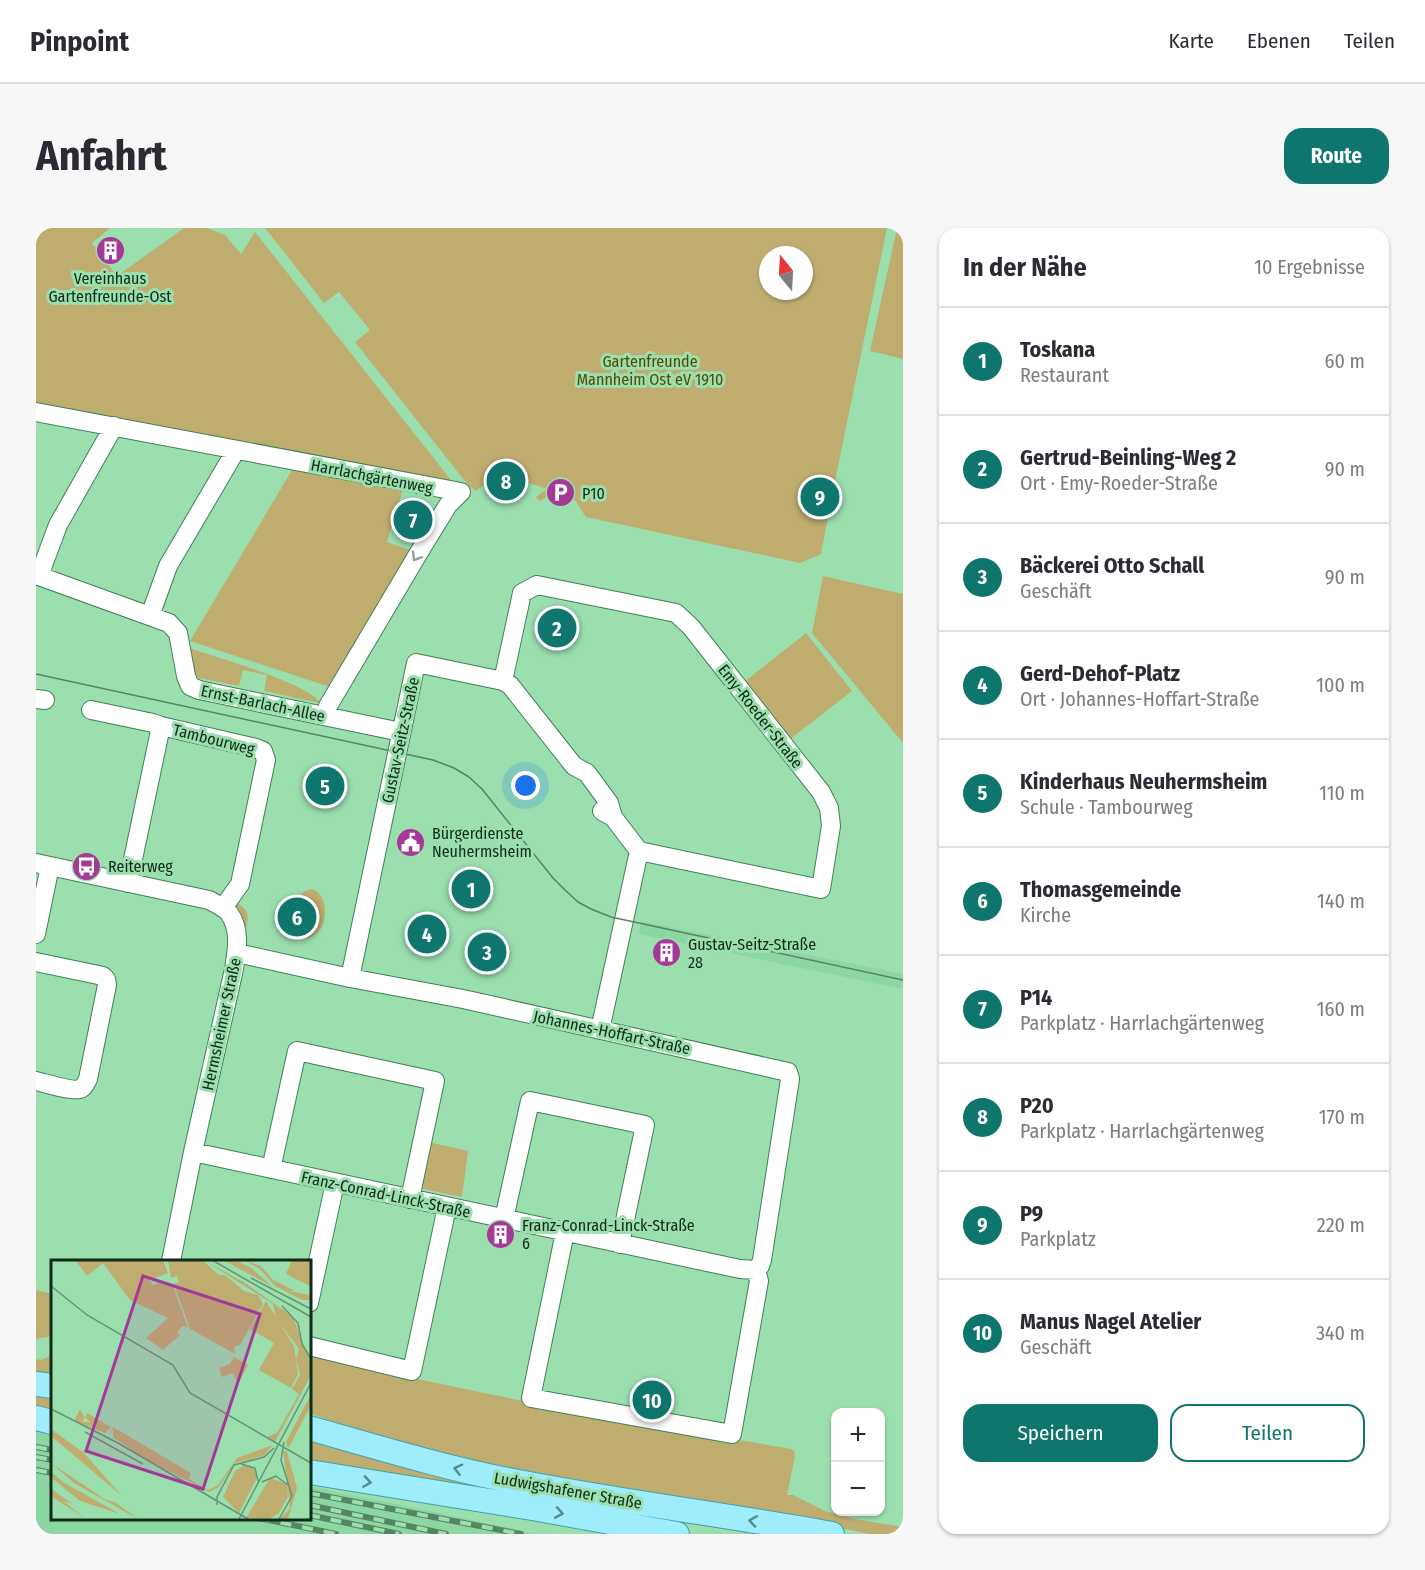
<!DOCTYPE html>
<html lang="de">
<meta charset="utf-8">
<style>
body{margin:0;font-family:"Fira Sans Condensed",sans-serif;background:#f7f7f7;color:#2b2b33}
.controls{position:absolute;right:18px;bottom:18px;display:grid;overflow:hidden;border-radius:12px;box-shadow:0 2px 4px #0004}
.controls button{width:54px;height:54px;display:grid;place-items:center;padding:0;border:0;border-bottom:2px solid #e1e1e2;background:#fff;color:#2b2b33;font:30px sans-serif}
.compass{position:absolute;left:723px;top:18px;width:54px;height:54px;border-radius:50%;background:#fff;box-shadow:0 2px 4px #0004;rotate:342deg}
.you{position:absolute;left:490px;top:558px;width:21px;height:21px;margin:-15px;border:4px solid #fff;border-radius:50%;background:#1a73e8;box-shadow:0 0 0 9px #1a73e833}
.badge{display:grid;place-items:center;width:39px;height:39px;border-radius:50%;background:#0f766e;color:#fff;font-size:20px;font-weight:700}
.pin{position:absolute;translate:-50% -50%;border:3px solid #fff;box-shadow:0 2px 6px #0006}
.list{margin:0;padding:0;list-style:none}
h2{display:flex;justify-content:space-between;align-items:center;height:78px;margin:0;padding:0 24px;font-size:26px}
h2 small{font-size:20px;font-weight:400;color:#7c7c81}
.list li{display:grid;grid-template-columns:39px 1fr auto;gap:18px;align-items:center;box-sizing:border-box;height:108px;padding:0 24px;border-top:2px solid #e1e1e2}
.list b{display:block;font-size:22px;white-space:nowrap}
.list p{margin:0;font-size:20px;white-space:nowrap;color:#7c7c81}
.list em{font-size:20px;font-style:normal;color:#7c7c81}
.actions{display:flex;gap:12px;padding:18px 24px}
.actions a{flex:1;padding:14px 0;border:2px solid #0f766e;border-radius:18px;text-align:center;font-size:21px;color:#0f766e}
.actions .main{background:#0f766e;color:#fff}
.map{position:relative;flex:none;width:867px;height:1306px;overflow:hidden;border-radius:18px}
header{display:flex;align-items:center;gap:36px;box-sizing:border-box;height:84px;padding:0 30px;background:#fff;border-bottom:2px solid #e1e1e2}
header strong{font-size:28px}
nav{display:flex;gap:33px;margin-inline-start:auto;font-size:21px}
.intro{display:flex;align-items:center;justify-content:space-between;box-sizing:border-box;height:144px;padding:0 36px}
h1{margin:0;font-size:42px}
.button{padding:15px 27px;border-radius:18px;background:#0f766e;color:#fff;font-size:21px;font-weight:700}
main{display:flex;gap:36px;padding:0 36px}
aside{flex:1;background:#fff;border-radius:18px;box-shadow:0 2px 4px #0004}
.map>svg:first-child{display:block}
.built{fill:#8bd6a2}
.green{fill:#bfad70;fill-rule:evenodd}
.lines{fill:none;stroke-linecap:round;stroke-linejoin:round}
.minor-casing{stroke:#3f8055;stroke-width:20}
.major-casing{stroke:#43a1ab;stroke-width:26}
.minor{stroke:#fff;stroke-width:18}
.major{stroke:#9eecfc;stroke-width:24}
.tram{stroke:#558564;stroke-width:1.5}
.rail-casing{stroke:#558564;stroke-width:6}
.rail{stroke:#9bdfaf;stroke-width:4;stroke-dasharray:11;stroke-linecap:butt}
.oneway{stroke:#93a098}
.oneway2{stroke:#578c8a}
.labels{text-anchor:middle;stroke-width:6;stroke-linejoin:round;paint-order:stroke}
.poi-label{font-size:16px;fill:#102b19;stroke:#9bdfaf;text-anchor:start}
.park-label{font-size:16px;fill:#5a4800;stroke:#9bdfaf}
.street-label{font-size:16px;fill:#102b19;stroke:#9bdfaf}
.inset-road{fill:none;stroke:#639773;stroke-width:1.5}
.view{fill:#a53998;fill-opacity:0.15;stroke:#a53998;stroke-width:3}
.inset-edge{fill:none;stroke:#102b19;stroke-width:3}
</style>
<header>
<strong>Pinpoint</strong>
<nav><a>Karte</a><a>Ebenen</a><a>Teilen</a></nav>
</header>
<div class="intro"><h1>Anfahrt</h1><a class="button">Route</a></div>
<main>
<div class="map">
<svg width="867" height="1306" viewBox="0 0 867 1306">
<rect width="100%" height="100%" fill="#9bdfaf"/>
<path class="built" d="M605 693 867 746V761L603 706Z
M0 1202 16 1205V1290H273V1258L502 1306H0Z"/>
<path class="green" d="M0 0H74L56 15 81 48 148 0H171L189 7 205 26 219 4 415 252 412 258 370 251 351 314 377 323 294 459 154 413 262 232 0 178Z
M229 0H851L799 253 775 249 768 284 792 289 785 326 764 335 550 289 529 257 504 273 500 269 511 261 463 245 440 263 432 257 319 114 334 102 303 64 288 75ZM732 27H768V63H732Z
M861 0H867V131L834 123Z
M787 348 867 366V515L776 405Z
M770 405 816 463 753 512 708 454Z
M153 420C177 428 274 456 284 475L228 463 231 447 207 442 203 458 158 449Z
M275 661C299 667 290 717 265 709 260 707 257 703 256 699 252 684 260 664 275 661Z
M200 674C216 685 212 688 209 706L197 679Z
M392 914 432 923 426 969 383 960Z
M0 1062 16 1066V1108L0 1111Z
M273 1123 381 1151 506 1177 755 1221 758 1223 759 1228 751 1267H757L789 1283 819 1291 867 1299V1306H833L779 1295 553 1260 354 1213 273 1185Z
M16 1127V1151L0 1150V1131L5 1132Z
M0 1164 16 1166V1186L0 1182Z
M273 1209 754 1306H720L273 1238Z"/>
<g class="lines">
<defs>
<path id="minor" d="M0 184 425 264
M0 347 133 395 142 405 150 448 154 458 163 462 365 504
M3 348 22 297 78 198
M114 388 132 338 200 222
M467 453 486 365 501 357 640 385 655 399 785 564 793 580 795 598 785 661 603 623
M0 471 9 472
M292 478 385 321 412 277 425 264
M55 482 117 495 125 498 220 520 227 523 230 532 207 642 204 656 187 680
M566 583 577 589 603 623
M0 635 173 672C180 676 188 679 193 685 205 702 201 722 198 741L157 924 135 1033
M92 655 125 498
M0 706 14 638
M201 725 314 750 427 771 752 844 754 851 726 1032 724 1038 720 1042
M0 734 67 748 70 751 71 757 52 851C50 854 49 858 46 860 38 865 10 855 0 853
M314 750 380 435 467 453 474 457 538 538 551 545 573 575 577 589
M564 802 603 623
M157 924 704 1041 720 1042
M235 941 261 823 399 853 374 971
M468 991 494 873 609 897 584 1016
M529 1004 495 1170 696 1206 723 1053 720 1042
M273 1075 299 955
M273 1118 376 1143 411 979"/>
<path id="major" d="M0 1156 16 1158
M0 1190 16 1194
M273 1200C337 1218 402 1238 467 1251 576 1273 686 1286 796 1306
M273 1244 496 1280 641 1306"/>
</defs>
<use href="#minor" class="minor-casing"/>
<use href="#major" class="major-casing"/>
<use href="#minor" class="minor"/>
<use href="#major" class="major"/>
<path class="tram" d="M0 446 397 532 418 540 433 549 446 561 517 650 529 662 542 674 555 681 575 689 867 752"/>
<defs>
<path id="rail" d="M0 1219 16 1222
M0 1229 16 1232
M0 1242 16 1245
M273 1265 485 1306
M273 1277 410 1306
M273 1287 363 1306
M223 1290 300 1306"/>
</defs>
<use href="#rail" class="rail-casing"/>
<use href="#rail" class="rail"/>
</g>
<defs><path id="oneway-chevron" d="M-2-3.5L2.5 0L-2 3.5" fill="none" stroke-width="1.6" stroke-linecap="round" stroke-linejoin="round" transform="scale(1.5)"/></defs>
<use class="oneway" href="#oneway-chevron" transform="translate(380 329) rotate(121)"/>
<g class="oneway2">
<use href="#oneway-chevron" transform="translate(422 1241) rotate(-166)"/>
<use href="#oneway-chevron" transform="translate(331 1254) rotate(9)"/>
<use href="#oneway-chevron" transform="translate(523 1285) rotate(10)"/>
<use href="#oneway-chevron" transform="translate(717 1293) rotate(-171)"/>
</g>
<defs>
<symbol id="building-disc" viewBox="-11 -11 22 22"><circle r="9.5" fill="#a53998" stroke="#9bdfaf"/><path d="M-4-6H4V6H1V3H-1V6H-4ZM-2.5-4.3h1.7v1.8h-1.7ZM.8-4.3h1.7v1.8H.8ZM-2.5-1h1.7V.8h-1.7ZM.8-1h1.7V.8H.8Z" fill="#fff"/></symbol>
<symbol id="parking-disc" viewBox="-11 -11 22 22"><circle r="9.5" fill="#a53998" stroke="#9bdfaf"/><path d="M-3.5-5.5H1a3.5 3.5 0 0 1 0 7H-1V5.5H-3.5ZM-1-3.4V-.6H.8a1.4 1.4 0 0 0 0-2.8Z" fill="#fff"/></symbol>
<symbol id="civic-disc" viewBox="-11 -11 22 22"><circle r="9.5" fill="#a53998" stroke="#9bdfaf"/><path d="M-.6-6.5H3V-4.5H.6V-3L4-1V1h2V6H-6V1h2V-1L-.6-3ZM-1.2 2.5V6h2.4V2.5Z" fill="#fff"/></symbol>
<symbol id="bus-disc" viewBox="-11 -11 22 22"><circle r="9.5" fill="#a53998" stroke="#9bdfaf"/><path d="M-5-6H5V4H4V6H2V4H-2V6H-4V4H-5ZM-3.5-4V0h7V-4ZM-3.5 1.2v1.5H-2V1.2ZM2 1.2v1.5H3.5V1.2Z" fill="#fff"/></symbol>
</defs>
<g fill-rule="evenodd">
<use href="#building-disc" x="58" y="6" width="33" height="33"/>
<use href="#parking-disc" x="508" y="248" width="33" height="33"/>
<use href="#civic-disc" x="358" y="598" width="33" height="33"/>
<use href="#bus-disc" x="34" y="622" width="33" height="33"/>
<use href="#building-disc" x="614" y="708" width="33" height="33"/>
<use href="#building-disc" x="448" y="990" width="33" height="33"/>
</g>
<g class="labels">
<g class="poi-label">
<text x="74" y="56" text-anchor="middle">Vereinhaus<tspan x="74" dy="18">Gartenfreunde-Ost</tspan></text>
<text x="546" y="271">P10</text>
<text x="396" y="611">Bürgerdienste<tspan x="396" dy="18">Neuhermsheim</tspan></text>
<text x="72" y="644">Reiterweg</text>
<text x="652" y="722">Gustav-Seitz-Straße<tspan x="652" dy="18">28</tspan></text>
<text x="486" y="1003">Franz-Conrad-Linck-Straße<tspan x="486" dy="18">6</tspan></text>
</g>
<g class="park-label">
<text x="614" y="139">Gartenfreunde<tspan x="614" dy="18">Mannheim Ost eV 1910</tspan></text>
</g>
<g class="street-label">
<text transform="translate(336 248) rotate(11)" y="6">Harrlachgärtenweg</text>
<text transform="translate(227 475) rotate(12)" y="6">Ernst-Barlach-Allee</text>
<text transform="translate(725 488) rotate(52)" y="6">Emy-Roeder-Straße</text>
<text transform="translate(178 511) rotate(14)" y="6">Tambourweg</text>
<text transform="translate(364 512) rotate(-78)" y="6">Gustav-Seitz-Straße</text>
<text transform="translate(185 796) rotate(-78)" y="6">Hermsheimer Straße</text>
<text transform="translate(576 804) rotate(12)" y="6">Johannes-Hoffart-Straße</text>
<text transform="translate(350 966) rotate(12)" y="6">Franz-Conrad-Linck-Straße</text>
<text transform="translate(532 1262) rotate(10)" y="6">Ludwigshafener Straße</text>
</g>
</g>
<g transform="translate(15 1032)">
<rect width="260" height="260" fill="#9bdfaf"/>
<path d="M24 0H112L117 13 99 20 101 25 113 22 122 26 137 68 131 66 126 73 129 75 112 90 95 78 117 58 79 40 52 3 36 16ZM117 0H151L168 15H174L193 31 207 35 212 44 189 85 183 87 184 94 139 69 123 24 128 22 126 16 120 18ZM153 0 194 23 242 57 259 101V117L224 182 216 177 226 173 248 134 241 129 249 115 245 99 248 89 225 58 222 44ZM172 0H185L200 8 222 27ZM193 0 210 6 227 26 223 20 244 31H237L259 35V40H251L224 26 209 9ZM241 0H259V26L235 14ZM215 41 243 86 247 114 240 128 208 110 223 83 199 69ZM183 97 197 105 187 124 182 113 171 117 168 108 179 104ZM259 136V147L237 189 235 182ZM29 149 34 158 31 162H39L34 157 36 153 60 167 54 173 23 161ZM62 167 140 213 138 219 157 230 167 225 186 198 222 185 212 196 184 203 168 227 158 232 93 198 62 177V169L57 176ZM0 169 33 193 71 236 0 176ZM232 190 236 192 246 228 237 259H229L239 248ZM0 203 55 240 64 242 87 259 23 223ZM194 205 203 208 206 218 188 253 172 237 184 211ZM0 212 12 222 69 254 29 241 2 219ZM219 218 236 224 237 237 228 253 218 259 195 258ZM0 229 22 244 12 241 35 259 0 236Z" fill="#bfad70"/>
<path class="inset-road" d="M161 0 260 57M200 18 260 49M0 26 36 55 122 105 139 133 260 203M231 46 247 63 251 84 260 99M0 149 67 183 197 259M34 172 92 204M190 204 204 208 207 221M211 222 225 216 237 225M166 245V237L183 205 213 197 223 188M188 259 260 123M228 259 241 236 230 200 233 182"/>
<path class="view" d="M92 16 209 54 152 229 35 191Z"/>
<rect width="260" height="260" class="inset-edge"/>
</g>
</svg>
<div class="controls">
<button>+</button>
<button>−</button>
</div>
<svg class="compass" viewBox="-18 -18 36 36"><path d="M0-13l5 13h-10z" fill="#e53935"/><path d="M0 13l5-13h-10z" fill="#7c7c81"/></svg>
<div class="you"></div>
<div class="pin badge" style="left:435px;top:661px">1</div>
<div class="pin badge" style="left:521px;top:400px">2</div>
<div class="pin badge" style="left:451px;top:724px">3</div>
<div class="pin badge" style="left:391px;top:706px">4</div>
<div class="pin badge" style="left:289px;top:558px">5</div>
<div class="pin badge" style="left:261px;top:689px">6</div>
<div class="pin badge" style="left:377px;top:292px">7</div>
<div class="pin badge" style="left:470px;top:253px">8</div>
<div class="pin badge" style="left:784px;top:269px">9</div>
<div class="pin badge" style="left:616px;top:1172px">10</div>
</div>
<aside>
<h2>In der Nähe<small>10 Ergebnisse</small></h2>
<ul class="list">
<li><span class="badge">1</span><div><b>Toskana</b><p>Restaurant</p></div><em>60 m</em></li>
<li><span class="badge">2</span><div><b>Gertrud-Beinling-Weg 2</b><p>Ort · Emy-Roeder-Straße</p></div><em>90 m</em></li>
<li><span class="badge">3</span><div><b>Bäckerei Otto Schall</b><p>Geschäft</p></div><em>90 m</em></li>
<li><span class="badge">4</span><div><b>Gerd-Dehof-Platz</b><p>Ort · Johannes-Hoffart-Straße</p></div><em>100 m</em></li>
<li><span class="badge">5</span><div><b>Kinderhaus Neuhermsheim</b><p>Schule · Tambourweg</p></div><em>110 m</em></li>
<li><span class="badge">6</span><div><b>Thomasgemeinde</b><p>Kirche</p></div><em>140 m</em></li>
<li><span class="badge">7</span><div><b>P14</b><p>Parkplatz · Harrlachgärtenweg</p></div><em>160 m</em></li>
<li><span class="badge">8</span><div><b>P20</b><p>Parkplatz · Harrlachgärtenweg</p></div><em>170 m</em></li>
<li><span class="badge">9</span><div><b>P9</b><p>Parkplatz</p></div><em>220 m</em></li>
<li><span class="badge">10</span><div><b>Manus Nagel Atelier</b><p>Geschäft</p></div><em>340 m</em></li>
</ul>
<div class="actions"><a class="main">Speichern</a><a>Teilen</a></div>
</aside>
</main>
